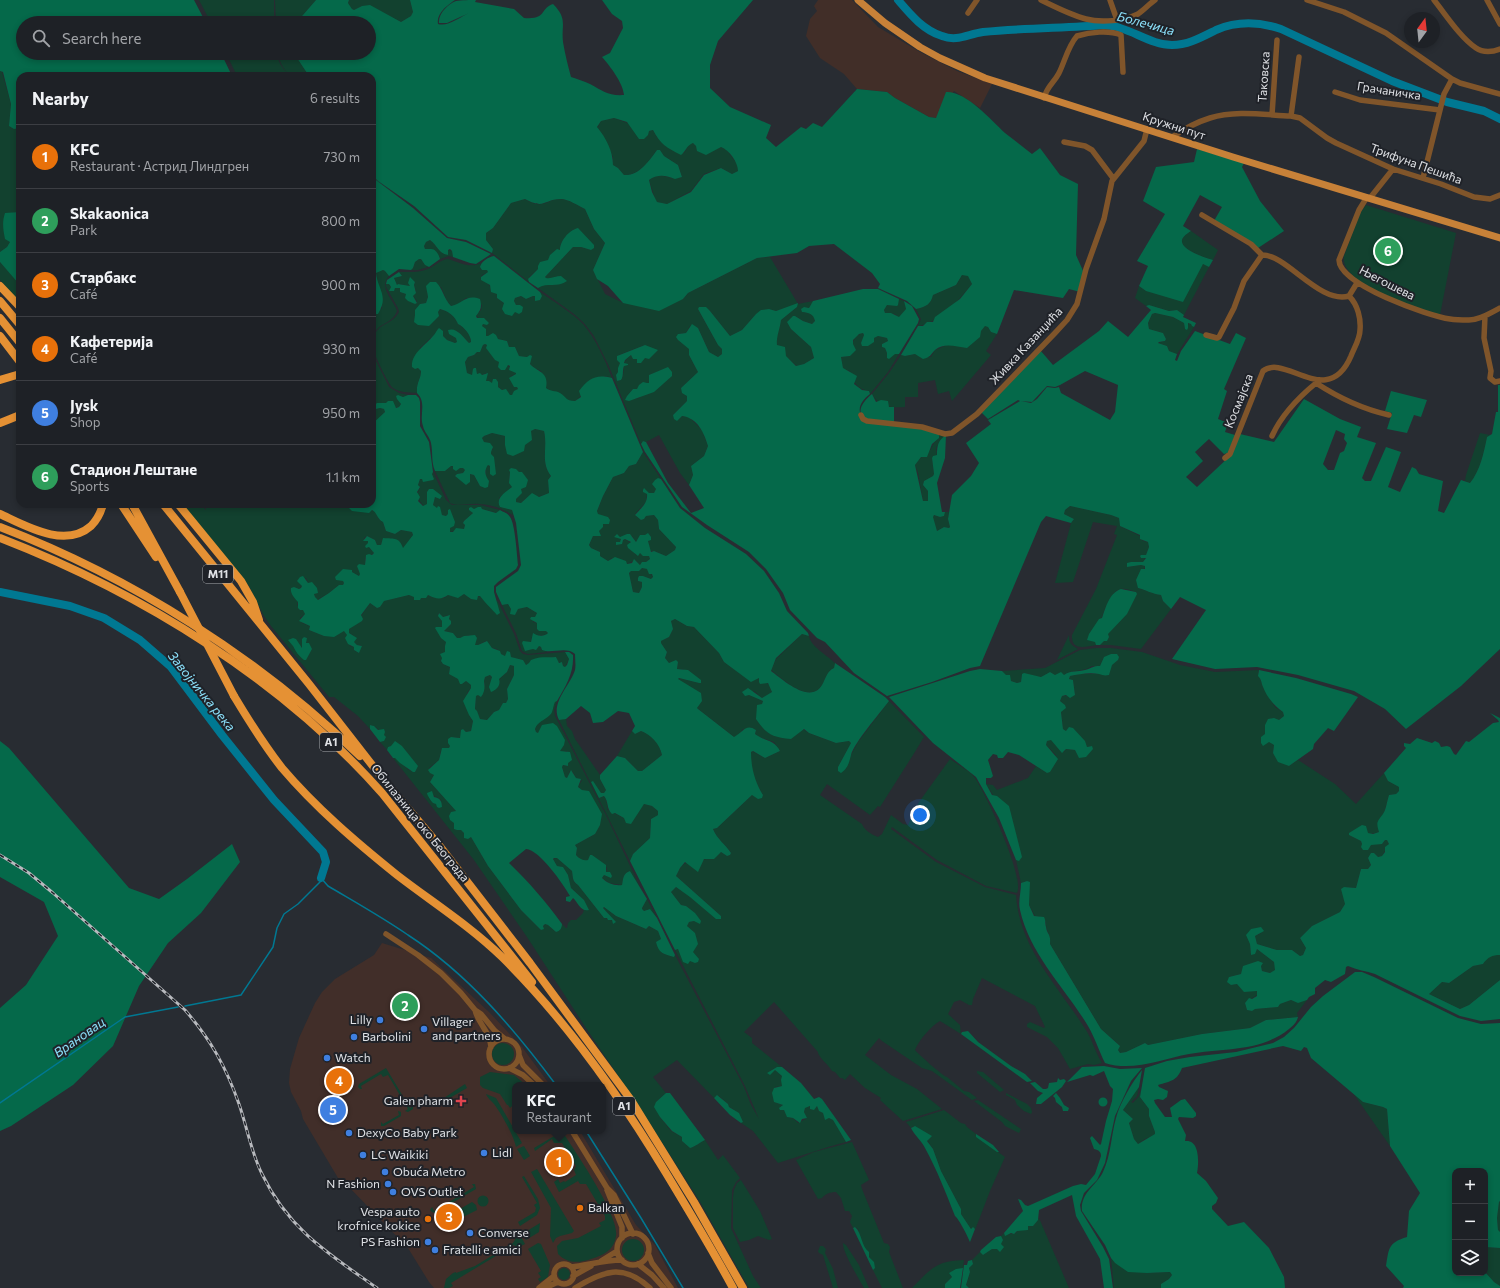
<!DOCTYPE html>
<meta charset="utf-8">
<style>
body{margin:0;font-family:Commissioner,sans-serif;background:#26292e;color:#f1f3f6}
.controls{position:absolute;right:12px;bottom:12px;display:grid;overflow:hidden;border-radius:8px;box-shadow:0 2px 6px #0003}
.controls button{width:36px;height:36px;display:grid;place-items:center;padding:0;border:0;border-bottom:1px solid #3c3e43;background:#1e2126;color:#f1f3f6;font:20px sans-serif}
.compass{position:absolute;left:1404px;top:12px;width:36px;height:36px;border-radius:50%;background:#1e2126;box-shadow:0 2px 6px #0003;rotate:15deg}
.you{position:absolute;left:920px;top:815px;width:14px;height:14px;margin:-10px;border:3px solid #fff;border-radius:50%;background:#1a73e8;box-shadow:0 0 0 6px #1a73e833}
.badge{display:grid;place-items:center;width:26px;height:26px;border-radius:50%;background:#02d98b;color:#fff;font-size:13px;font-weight:700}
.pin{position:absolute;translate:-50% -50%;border:2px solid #fff;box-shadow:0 1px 4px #0006}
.popup{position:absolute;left:512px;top:1082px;width:94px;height:52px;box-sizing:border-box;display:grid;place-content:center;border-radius:8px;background:#1e2126;filter:drop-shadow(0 1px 3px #0005);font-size:13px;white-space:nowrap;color:#a1a3a7}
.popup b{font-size:15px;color:#f1f3f6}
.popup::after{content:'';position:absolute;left:50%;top:100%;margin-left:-8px;border:8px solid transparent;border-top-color:#1e2126}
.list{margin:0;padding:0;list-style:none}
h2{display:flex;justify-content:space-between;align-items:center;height:52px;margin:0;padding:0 16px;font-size:17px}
h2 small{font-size:13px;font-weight:400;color:#a1a3a7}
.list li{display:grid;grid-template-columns:26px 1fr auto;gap:12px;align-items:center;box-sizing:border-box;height:64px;padding:0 16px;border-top:1px solid #3c3e43}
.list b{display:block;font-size:15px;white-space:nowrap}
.list p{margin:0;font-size:13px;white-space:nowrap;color:#a1a3a7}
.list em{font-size:13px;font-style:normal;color:#a1a3a7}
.icon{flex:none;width:22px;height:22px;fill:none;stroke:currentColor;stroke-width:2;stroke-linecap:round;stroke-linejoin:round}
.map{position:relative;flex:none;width:1500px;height:1288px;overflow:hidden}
.search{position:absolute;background:#1e2126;box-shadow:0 2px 6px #0003;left:16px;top:16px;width:360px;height:44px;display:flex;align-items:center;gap:10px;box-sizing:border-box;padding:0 14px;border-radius:22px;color:#a1a3a7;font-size:15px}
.panel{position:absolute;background:#1e2126;box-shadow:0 2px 6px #0003;left:16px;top:72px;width:360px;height:436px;border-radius:12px}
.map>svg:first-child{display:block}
.commercial{fill:#412e29}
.industrial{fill:#412e28}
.green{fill:#12412f;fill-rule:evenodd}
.forest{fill:#05694a;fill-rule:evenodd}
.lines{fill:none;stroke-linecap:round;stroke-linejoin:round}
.stream{stroke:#007892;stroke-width:1.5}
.river{stroke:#007892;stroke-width:8}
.minor{stroke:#80552a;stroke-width:5.5}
.major{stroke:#c78138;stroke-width:7}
.highway{stroke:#e59134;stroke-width:8}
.rail-casing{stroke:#b8babe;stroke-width:3}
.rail{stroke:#1f2228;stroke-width:1.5;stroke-dasharray:4.5;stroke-linecap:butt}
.highway-bridge{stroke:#e59134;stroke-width:8}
.shop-dot{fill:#3f7fe0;stroke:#1f2228;stroke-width:1.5}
.health-dot{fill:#e0444e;stroke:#1f2228;stroke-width:1.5}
.food-dot{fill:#e8710a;stroke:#1f2228;stroke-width:1.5}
.labels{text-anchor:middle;stroke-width:4;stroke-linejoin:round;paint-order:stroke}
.shield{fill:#1f2228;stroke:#a5a8ac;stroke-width:1}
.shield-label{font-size:11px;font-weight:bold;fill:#dfe1e5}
.street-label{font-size:12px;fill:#dfe1e5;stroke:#1f2228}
.poi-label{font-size:12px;fill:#dfe1e5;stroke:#1f2228;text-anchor:start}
.water-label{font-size:13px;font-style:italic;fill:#8be0fa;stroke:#1f2228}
</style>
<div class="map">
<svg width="1500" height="1288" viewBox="0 0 1500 1288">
<rect width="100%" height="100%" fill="#282c32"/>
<path class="commercial" d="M382 943 431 958 489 1012 522 1047 550 1085H515V1131H580L636 1225 655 1245 678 1288H434L429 1282 408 1248 345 1183 338 1178 303 1119 301 1111 291 1092 289 1083 290 1069 299 1038 315 1003 322 992 335 979 374 955Z"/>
<path class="industrial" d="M818 0H852L878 27 920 52 957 71 992 84 980 108 954 91 936 118 929 117 895 98 887 92 857 89 844 74 820 58 806 36 810 19 817 11 814 6Z"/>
<path class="green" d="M199 0H274V23H211Z
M275 0H316L296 23H276Z
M349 0H410L413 12 411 16 401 22 370 6H362L354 10 352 9 348 3Z
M226 53H278C276 61 284 71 291 76H237Z
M281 53H296L297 58 309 76C305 76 297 77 292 76 286 74 278 61 279 54Z
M0 71 2 72 11 104 9 126 14 129 20 128V212L12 213 10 242 7 247 0 252Z
M614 118 649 131 653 130 657 137 684 153 689 144 693 143 696 146 721 147 726 149 738 165V171L732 174 721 168 704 174 691 191 667 204 656 202 649 180C661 170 669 181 682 177L678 165 664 156 660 150H657C649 161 639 176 624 175L618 168 613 165V157L597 128 601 121Z
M525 199C545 211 544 199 561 199 568 199 579 206 585 209L594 229 605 243 593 270 605 294 623 303 683 299 688 293 757 258 770 257 798 304 813 301 809 308 804 307 802 312C809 313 814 313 815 321L812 324 803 321 795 316 791 329 811 347 814 358 804 364 797 366C790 360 776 350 776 340 777 334 780 327 781 320L797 307H788L776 311 769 309 756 314 742 330 730 336 710 311 698 309 718 345 722 349V354L718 357 709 352 698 328 690 326 686 333 678 334V340L690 349 689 355 698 372 681 388 687 396V401L673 415 689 417 702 430 708 446 704 456 691 466 693 475 689 485 680 473 659 435 646 442 643 441 641 444 608 364 594 336 584 323 574 314 538 288 542 285H556L557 276 552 279H546L545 277 573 247H581L591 250 574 229C567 236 560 240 560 250L529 277V282L492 253 493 249 486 240V233L493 228 511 203ZM645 345 633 359 631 355C619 364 627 370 621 380L617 381 616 375C621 369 620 362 619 355ZM665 369 639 398 626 400 627 396 633 389H637L649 383V375Z
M1366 205 1456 233 1440 315C1419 309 1339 285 1344 256L1360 213Z
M1191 231 1218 250 1213 260C1206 258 1180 250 1182 240 1183 236 1188 233 1191 231Z
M430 240C437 245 439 254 448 255V250L452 251 453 257 449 256 440 259V257L425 249 424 246 426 242Z
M419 259H421L425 265 428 267 418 270H411L413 268 415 262Z
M448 259C459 262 470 269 481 263L480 267 482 270H488V272L481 276 497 294V298L515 311 516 305 514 301 515 298 521 296 526 299 533 296H535V300H540L542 296 540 293V292C554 302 571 312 583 324 596 339 605 360 612 378L605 376 575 401H568L559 393 550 391 546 388 541 371C533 368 530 365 527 357L519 356 515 347H509L507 341 486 336 482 326 483 324 476 315 481 310 482 305 466 298 459 304 451 306 447 301 441 287 427 292 428 297 426 303 420 304 438 312 440 309C448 311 455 316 458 324 464 327 471 335 471 342L469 343 457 331V342L455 343 447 340 443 336V331L434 335 420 348 418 368 421 371C421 379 416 383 417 393 409 392 400 393 393 388 388 384 373 352 372 346 372 343 373 338 375 334 381 322 392 325 399 312L398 308 386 287V284H389L391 287 400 288V292L406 294 415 304 417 303V301L413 296 416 291 414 285 415 282 412 280 410 286 399 284 397 285 394 278 402 276 399 272C409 272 419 273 428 269 435 266 440 260 448 259Z
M0 262 20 284V303L0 280Z
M1203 264 1209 267 1184 315 1177 310 1169 311 1149 305 1146 306 1135 298 1139 286 1146 291Z
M382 270 385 271 389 276C378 288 394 300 397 311 391 326 379 320 372 338V311L375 314 382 308V301L376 273Z
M962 275H968L972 284C959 300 939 323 918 326L921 319 916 309C925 308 931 303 933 295L956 285Z
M899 299 904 301 906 309 899 318 895 314 885 313 884 310 887 305H893Z
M1155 313 1173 317 1184 323 1185 329 1189 323 1194 327 1177 354 1169 351 1167 346 1158 343 1165 341 1166 339 1163 333 1149 329 1148 323 1152 314Z
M985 325 988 327 991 332 997 334 986 351 991 355 952 401 949 391 938 394 935 380 918 383V397H905V407C891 408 879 407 872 394L889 373 901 355 905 356 915 354 931 357 935 350 981 331Z
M863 333 864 336 861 343 878 336 887 338 888 341 882 344V347L885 348 887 353 899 354 888 372 870 394 869 391C857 389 854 383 850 371L843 369 841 357 850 356C852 347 852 335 863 333Z
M485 344 516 373V374L511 376 518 389 512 395H510L498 387V382L492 384 486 381V373L482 375 477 374 476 368 472 376 467 373 465 362 468 357 474 355 482 348 483 345Z
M372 353 389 387 399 393 408 395 403 397 398 395 401 404 399 407C390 409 381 398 372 407Z
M380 408 384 409 385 412 372 424V413H374L376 409Z
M535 429 544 431C548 447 540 463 551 476L548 480 549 493 538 497 526 498 521 503 516 502V499L521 489 519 472H510L509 479 512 487 499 498 500 507 512 510 513 515C503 509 491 504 479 504 470 503 458 507 450 503L435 471H445L451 466 463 468 465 470 463 473 457 474 455 476 462 481 470 477V474L474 475 480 486 486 477V468L488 465 490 466V452L493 449 484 443 482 438 484 436 492 433 505 436V445H525L531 431Z
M1480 433 1490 435 1487 437C1484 452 1480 471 1470 483L1465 481 1466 475Z
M939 434 945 435 936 448 937 455 932 458 934 474 933 476 924 481 923 485 928 491V501H923L918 473 915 465C918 458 924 456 929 451 933 447 932 444 937 440Z
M643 452 661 479 658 478 656 489 654 493 647 494 646 502 635 514 636 516 641 520 644 519 646 516 654 515 658 520 659 529 676 547 675 550 666 556 654 551H650L648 541 645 535H641L636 542 632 536 620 537 618 535 621 539V541L616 545 625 539 631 543 632 550 636 555 640 553 649 556 650 559 646 562H643L640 565 635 560 627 564 612 558 608 561 600 556V552L591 548 589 545 593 536 599 532 597 511 603 496 613 477 624 473 629 466 636 464Z
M433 472 446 500 452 505H480L500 510 497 513 482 509 472 512 473 513 463 522 465 525 464 529 450 532 449 514 446 516 442 515 433 505 435 497 427 492V504L424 506C418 500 415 495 420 488L418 485 420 479 434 478 432 474Z
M182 504H200L206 510V505L205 504H362L350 506 375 511 379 519 383 522 386 531 395 534 401 530 412 532 413 535 403 549 382 541 381 545H377L375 540 367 536 364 538 365 541H368L369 547 374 553 365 558V565L358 569 361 574 359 576 352 572 341 580 343 581 344 583 343 585H339L329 593 317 600 315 597 310 583H308L306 578 299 582 302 586 299 589 294 587 298 602 297 605 304 610 305 614 300 618 302 623 310 626 309 630 324 636 344 631 346 632 350 646 354 647V650L359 653 361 645H357L354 642V636L349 633V629L362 617 361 616 370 603 377 608 380 607 383 601 409 595 421 598 427 595 436 598H444L448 595 459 597 464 594 471 599 480 596 497 604V600L514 634 520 651 523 654 528 655 565 652 569 659 565 667 563 666V663L558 662 556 657 545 658 525 665 523 660 505 656 500 654 497 649 492 648 486 641 478 645H475V641L469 635 460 638H457L453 633 444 631 451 624 448 615 443 617 439 613 438 614 442 621V627L446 642 445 646V652L441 661 443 664 450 667 449 673 458 679 462 684 466 681 471 685V688L467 693 469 715 473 721 471 731 466 732 463 729 460 738 454 737 449 748 441 751 439 760 429 768 434 775 430 782 456 811 455 823 464 833 471 837 488 866 521 910 541 930 545 924 548 925 556 932 562 927V924L566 928H567L568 923 571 920H576L583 913 584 909 585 910 584 900 571 888 568 875 563 867 557 866 553 859 557 858 572 871C573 877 572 882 578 885L604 918 611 919 614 924 608 913 603 908 604 907 616 916 646 929 649 926 658 931 661 939 659 941 662 953 674 957 675 955 744 1087 751 1105 759 1119 745 1086 675 950 678 949 692 952 687 926 689 922 694 921 686 906 681 905 671 892 676 887 721 916 676 876C684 859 687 863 703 860 709 858 715 854 721 852L727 856 730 855 731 853C725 844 717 839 713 829L717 828 752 795H763C756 784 746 763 752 751L765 758 780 751 774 742 759 737 755 734 756 730 743 729 739 735 734 737 698 709 678 680 679 678 699 683 683 669H677L678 662 669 663 665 658 667 652 661 643V641L669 637 673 629 671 621 675 619 687 626 694 627 719 653 724 662 751 681 759 678 770 685 772 692 770 694 762 698 754 691 749 695 763 701 762 704 809 733 836 743 849 741 851 743 838 767 851 755 858 742 889 701 924 737 913 755 880 807 878 806 870 815 827 784 820 795 862 824C864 830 872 835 878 837L882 834 891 815 903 824 908 825 919 802 950 759C958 765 969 770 975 778 986 794 1025 877 1017 893L986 886 937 860 892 827 891 829 936 862 985 887 1016 895C1019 947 1057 985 1084 1027 1092 1038 1095 1052 1102 1063L1094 1065 1088 1064 1070 1069 1058 1048 1047 1037 1027 1027V1024L1030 1022 1044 1028 1045 1027 1035 1006 982 978 973 999 972 1005H969L960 1000 954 1002 948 1014 960 1025 961 1034 940 1021C931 1026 919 1040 915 1050 917 1053 944 1077 947 1077L964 1091 969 1092 977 1098 972 1100 932 1071 922 1068 882 1041 879 1038 865 1055 891 1075 917 1089 942 1109 903 1121 880 1100 881 1098 865 1088 850 1074 845 1080 842 1078H840L835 1072 832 1071C828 1064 821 1060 818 1053V1052L774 1002 744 1032 752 1038V1043L782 1067H777L770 1071 775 1070 782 1076V1086L775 1087 777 1103 783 1105 780 1107V1110H784C787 1114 786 1118 793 1118L798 1123 806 1119 804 1112 805 1108 808 1106 815 1108 817 1106 819 1111 823 1113 825 1119 829 1118 833 1120 846 1142C823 1148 801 1156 778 1163L753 1131 741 1123 743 1122 733 1109 729 1107 728 1104 719 1096 714 1098 677 1060 653 1077 666 1093 656 1102 660 1117 671 1131 682 1137V1141L690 1148C695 1147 700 1142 705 1140L718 1160 723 1155 740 1178 736 1182 732 1190 731 1228 753 1276 761 1288H749L699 1200 640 1108 586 1028 527 937 474 860 393 758H395L409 770 415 772 417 766 402 746H391L388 747 387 750 380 742 384 741C383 734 378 726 370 725V729L358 716 334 697H329L271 626 264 616 249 586ZM304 637 307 638 305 641 307 644 299 656 293 646 303 647ZM433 795 441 800 442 806 431 801V798Z
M1070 506 1111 515 1119 518 1120 526 1140 536 1143 541 1148 542 1149 547 1143 563 1131 562 1128 567 1141 565 1145 566 1138 588C1146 590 1153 594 1161 595L1163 601 1171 609 1141 649 1111 645H1100L1104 641 1107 634 1136 592C1132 591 1125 588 1121 589 1108 590 1095 634 1096 645 1085 647 1071 651 1072 635L1096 589 1117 535 1114 534 1117 526 1093 522 1073 582 1055 583 1071 523 1074 519 1064 514 1065 510Z
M945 512H949L948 519 950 527 949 528 944 527 937 531 932 517 934 515 940 517 944 516Z
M642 568 648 569 653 577 651 579 643 576H639L638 578V581L642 582V587L639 593 633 592 629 573 631 571H639Z
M508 604 515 615 518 609 527 607 537 613 533 622 537 623V629L546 631 548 633C543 637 538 634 532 637L529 650 538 646 541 647 542 650 547 652 528 654 522 651 516 633 502 605Z
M802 634 809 636C810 646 828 656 835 663L834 668C827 671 826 679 822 685 810 705 782 679 771 670L776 659Z
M1069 635C1069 643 1071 645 1078 649L1057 660Z
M1096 648H1111L1142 652 1180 665 1215 672 1259 670 1258 672 1263 687 1275 707 1283 712 1284 716 1279 720 1265 725C1265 734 1266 740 1274 745L1273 753 1289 766 1298 760 1335 784 1356 804 1384 773 1388 781 1399 787V791L1396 794 1389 795 1379 832C1371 835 1359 834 1349 835L1361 841 1362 844H1382L1385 840H1387L1389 844 1382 856 1378 857 1374 853 1371 854 1368 858 1371 865 1368 869H1361L1356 888 1344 887 1345 904 1340 912 1312 926 1300 938 1306 948 1303 955 1300 956 1292 950H1277L1257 944 1255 936 1261 933 1251 929 1250 944 1251 955 1257 949 1274 962 1276 970 1270 973 1262 971 1261 966 1241 974 1229 977 1231 985 1237 984 1257 991V995L1245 1003 1247 1010 1252 1011 1254 1009 1278 1007 1280 1004 1291 1000 1298 1002 1307 1000 1297 1013 1298 1017 1266 1020 1250 1028 1202 1034 1148 1045 1145 1043 1126 1052 1120 1053 1118 1050 1119 1045 1101 1029 1050 944C1051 933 1045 931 1046 922L1038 916H1035L1029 905 1027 881 1021 883 1016 860H1019L993 795 986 784 993 785 997 790 1028 778 1036 766 1047 773 1056 755 1046 745 1047 741 1051 739 1064 752 1066 749 1075 750 1079 757 1092 746 1087 747 1063 729 1061 711 1065 705 1060 701 1062 696 1075 695 1073 680 1069 679 1070 676 1080 674H1099L1118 660 1104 657 1100 666H1092C1082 673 1071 669 1064 675H1055L1050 672 1041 677 1022 674 1021 682 1017 683 1011 681 1002 671 1045 668 1080 650Z
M510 665 514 666V675L507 689 508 699 506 703 503 704 499 710 494 712 487 720 480 719 475 709 476 696 485 685 484 681 485 677 490 675 492 677 491 683 499 679 507 672Z
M557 701 554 710 555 716 606 815 640 887 630 871C623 873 623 879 622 885L609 883 602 878 604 875 608 877 606 872 607 868 592 855H590L588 861C584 861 579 859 576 855L577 848 575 845 595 834 582 790 578 787 582 780 576 778 573 772 570 771 567 778 565 777 562 767 563 765 567 766V751L562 752 560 751V749L540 731 538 733 536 732 535 729 537 724 550 715 555 702Z
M563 719H566L567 726 572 731 575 739 600 775V779L606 790 604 793H601L599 798 604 796 606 799 608 810 624 818 644 804 652 806 658 811V815L651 819 650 838 633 854 630 861 559 720Z
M632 731 635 734 641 731C651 734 660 744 662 755L642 771H638L625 758 617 756Z
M647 899 657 918 650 909 644 911 642 910V908Z
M1493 955H1500V980L1469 1005 1460 1009 1429 994 1442 982 1449 983 1473 966 1483 964 1487 958Z
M492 1054a11 11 0 1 1 22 0a11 11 0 1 1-22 0Z
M386 1068 410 1108 413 1106V1109L408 1112 405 1111 408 1109 388 1075 383 1077 381 1074 361 1086 362 1089H360L358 1087 359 1084Z
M977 1071 983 1072 1004 1090 1000 1092 977 1073Z
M490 1072 514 1075 526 1085H515V1102L512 1103 513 1105 510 1108 508 1105H507L500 1094 483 1088 480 1085V1077Z
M465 1084 467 1088 441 1103V1100Z
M1139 1087 1137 1096 1131 1102 1133 1103 1139 1096 1141 1089 1140 1097 1149 1109V1116L1155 1132V1135L1145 1139 1138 1144 1134 1139 1129 1123 1133 1119 1123 1110Z
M1006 1093 1027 1104 1031 1108 1032 1112 1031 1114 1024 1111 1017 1105 1015 1100 1006 1095Z
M1353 1093 1363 1102 1383 1107 1387 1109 1390 1146Z
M486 1094 496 1098 522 1143 516 1147C514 1136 501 1113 494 1104 491 1100 488 1099 486 1094Z
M978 1100 1021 1129 1019 1133 1005 1126 1002 1122 974 1101Z
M944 1110 961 1123 965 1124 967 1127 976 1134V1136L1005 1157 990 1191 975 1230 974 1228 971 1229 961 1214V1209L941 1171 933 1149 927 1140 913 1126 911 1128 906 1122Z
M398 1111 401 1112V1116L384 1126H381V1122L383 1124 399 1115Z
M554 1131H562C574 1150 620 1216 616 1236 614 1250 604 1255 591 1259 579 1263 568 1264 558 1254L557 1246 562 1241 578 1238 601 1226 599 1223 605 1220V1216L586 1184H580L578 1181 559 1192 554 1182 558 1179 560 1183 564 1181 565 1182 576 1175 574 1170 576 1166 562 1143H554L552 1139 535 1151 534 1148 556 1135Z
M852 1142 869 1180 861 1185 862 1189 884 1243 888 1244 890 1247 889 1252 903 1288H882L873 1270 875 1268 860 1238 858 1229 855 1227 853 1228 850 1222 852 1216 849 1211H845L841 1198 836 1192C830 1192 825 1194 822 1198L818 1199 796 1160 814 1152Z
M524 1146 530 1156 524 1160 517 1149Z
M537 1169 574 1231 572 1233 560 1236 556 1238 553 1243 550 1236 551 1208 531 1172Z
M524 1176 538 1199 540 1208 537 1215 520 1226 518 1222 535 1212 536 1208 534 1205 537 1203 522 1177Z
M741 1180 760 1211 772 1239 769 1240 758 1236 749 1240 740 1242 733 1228V1197L734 1190 737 1183Z
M472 1184H475L476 1189 435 1213 432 1212 430 1210 432 1207 434 1211 474 1187Z
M477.5 1201a5.5 5.5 0 1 1 11 0a5.5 5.5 0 1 1-11 0Z
M1500 1201V1232L1498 1231 1497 1218 1499 1202Z
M472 1202 476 1205 477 1210 463 1217 459 1211 460 1209Z
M1039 1218 1069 1288H969L966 1285 970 1272 969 1268 973 1262 972 1260 980 1252 983 1255 992 1249H997L1003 1240 1001 1236 1004 1233V1235L1016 1233 1017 1231 1038 1220Z
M540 1223 539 1232 526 1240 522 1234Z
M520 1235 525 1244 517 1248 514 1245 451 1283 453 1286 449 1288H444L446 1279 453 1273 456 1272V1273L475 1266 513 1243 516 1238Z
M622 1250a11 11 0 1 1 22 0a11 11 0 1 1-22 0Z
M538 1243 541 1244 550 1265 548 1277 540 1282 538 1279 541 1277 538 1273 541 1271 528 1249Z
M843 1243 846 1245 859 1265 869 1288H864C859 1279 842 1251 843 1243Z
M820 1246H823L826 1249 825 1253 833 1269 838 1288H833L823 1255 819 1253 818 1251Z
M1485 1247 1500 1248V1286C1482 1276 1485 1264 1485 1247Z
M1111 1258 1115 1263 1147 1273 1170 1272 1172 1275 1169 1279 1161 1284V1288H1114Z
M964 1260 963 1268 950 1274 952 1277 945 1284V1288H912C931 1269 935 1261 964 1260Z
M558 1274a6 6 0 1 1 12 0a6 6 0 1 1-12 0Z"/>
<path class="forest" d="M0 0H194L206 23H23V53H221L232 76H20V128L14 129 9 126 11 104 3 72 0 71Z
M316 0H349L348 3 352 9 354 10 362 6 370 5 401 22 411 16 413 12 410 0H455C448 5 436 13 438 24 448 27 460 17 469 13L447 23H439C438 14 448 4 456 1 461 0 470 0 476 0L475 2 514 9 524 18C547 20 540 8 553 4 568 19 561 25 563 42 565 54 568 66 571 77 577 79 584 81 590 84 603 91 608 96 624 95 623 83 610 66 602 57L610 53 623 28 622 21 612 14 602 0H753L718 41 710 65V88L730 107 771 125 766 138 776 147 801 127 806 129 813 123 822 127 857 89 887 92 895 98 929 117 936 118 946 92C966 91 991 120 1005 133 1014 140 1023 147 1032 154L1040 148 1060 175 1078 184 1076 255 1084 273 1080 292 1069 289 1063 298 1014 290 997 334 991 332 988 327 985 326 981 331 980 337 967 348C956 347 945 342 935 350 930 355 931 357 923 359L915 354 905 356 901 355 918 326H923L927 322H933L935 317 960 299 972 284 968 276 962 275 956 285 933 295C931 304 926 307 916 309L907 301 878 288 880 284 872 273 834 244 809 246 797 253 757 258 688 293 683 299 659 311 623 303 608 286 597 279 593 270 605 243 594 229 585 209C579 206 568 199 561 199 544 199 545 210 525 199L511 203 493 228 486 233V240L493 249 492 253 466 240 448 237 414 206 378 181 372 175V76H309L297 58 296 53H369V23H296ZM614 118 627 122 639 139H644L648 135 649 131 653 130C660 144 667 148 681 155 686 151 687 145 693 143L696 146 697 151 706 155 721 147C729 150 738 162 738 171L732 174 721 168 704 175 691 192 667 204 657 202 652 192 649 180C657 174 666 175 675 179L682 177 678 165 664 156 660 150H657C649 161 639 176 624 175L618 168 613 165C613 151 606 138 597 127L601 121Z
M1197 149 1244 163 1242 167 1260 201 1284 231 1258 248 1214 221 1222 207 1200 195 1183 226 1191 231C1188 233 1183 236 1182 240 1180 250 1206 258 1213 260L1209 267 1203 264 1183 302 1146 291 1139 286 1148 266 1137 261 1165 214 1143 201 1156 167 1194 162Z
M372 177 413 208 447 238 466 242 491 254 476 264 470 263 453 257 452 251 450 249 448 250V255C439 254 437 245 430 240L426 242 424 246 425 249C427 249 429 249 431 249 436 249 439 255 440 259L429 267 425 265 421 259H419L415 262 413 268 411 270 399 269 389 276 385 271 383 270 376 273C378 290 389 296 378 314H375L372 311Z
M20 212V284H19L0 262V252L7 247 10 242 5 239C3 229 2 222 5 213Z
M578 228 594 245V248L591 250 581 247H573L545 277 546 278C552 279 555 276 561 276L567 281C558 288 547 282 538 288L529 282 528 279 538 269V266L540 262 548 260 550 255 557 249 560 250C560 241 569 230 578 228Z
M494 256 540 292 542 296 540 300 535 301V296H533L526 299 521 296 515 298 514 301 516 305H520L523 307 522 312 519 314 515 312 512 316 505 314 502 309 504 303 497 298V294L491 292 490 285 481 280V277L488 272 487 270H482L480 267C481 262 488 257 494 256Z
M399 272 402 276 394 278 397 285 398 284 410 286 408 283 410 277 415 282 414 285 416 293 413 296 417 303 415 304 408 301 405 298 406 294 400 292V288H395L394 291H389L391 287 389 284H386L387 280Z
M430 282H436C443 289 444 299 451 306 464 303 466 294 480 299 482 307 481 310 476 316L477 318H484L489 323 487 325 483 324 482 326 486 329V336H488L493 333 496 335 498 339 507 341 509 347H515L519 356 527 357 530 355 532 356 530 364C539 373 549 372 546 388 551 392 555 390 560 393 567 397 565 401 575 401L581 397 579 391C589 378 596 374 612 378L643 452 636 464 629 466 624 473 613 477 603 496 597 511 598 514 608 517 610 520 609 524H603V527L599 531 601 536H593L589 545 591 548 600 552V556L608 561 615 557 626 561 627 564 632 563 634 559 640 565 642 562H646L650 559 649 556H643L640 553 638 556 628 548 627 545 631 542 625 539 623 540 622 544 616 545V542H620L621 539 614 537 617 534 620 537 627 534H630L636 542 640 535H645L648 533 651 537V540L648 541 651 552 654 551 666 556 675 550 676 547 659 529 658 520 654 515 646 516 644 519 641 520 635 515C641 508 648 503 647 494L643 492V490L644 488 649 493H654L656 489 652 484 655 480 658 478 661 479 680 508 705 528 746 554 764 571 779 593 787 611 808 633 809 636 802 634 776 658 771 671C782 679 810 705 822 685 826 678 827 671 834 668L835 663 885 697 889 701C880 713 854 743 851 755 849 763 848 768 841 773L838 771V767L851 743 849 741 836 743 809 733 804 729 791 739C772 737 767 735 756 719L757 705 762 704 763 701 749 695 745 696 742 692 748 688 762 698 772 692 768 683 760 684 759 682V678L751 682 724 662 719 653 694 627 687 626 675 619 671 621 673 629 669 637 661 641V643L667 652 665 658 669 663 676 660 678 662 677 669 688 670 701 680V683H699L679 678 678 679 701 693 702 701 697 708 698 709 734 737C743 732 746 723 756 730L755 734C764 741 775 740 780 751L765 758 753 751 751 752C751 768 755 782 763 795L762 798 758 799 752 795 717 828 713 829C717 839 725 844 731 853L730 855 727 856 721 852 714 859H704L698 872 685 862 680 868 676 876 721 916V919H716L690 897 676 887 671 892 681 905 686 906 695 913 701 921 700 924 694 921 689 922 687 926 695 933 698 944 693 952 699 959 698 962 695 963 690 961 688 964 683 962 678 949 675 950 630 861 633 854 650 838 651 819 658 815V811L652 806 644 804 631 824 626 823 624 818 615 813 612 814C606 808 609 802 604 796L599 798 591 782 593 781 601 793H604L606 790 600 779V775L617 756 625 758 638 771H642L662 755C660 744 650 734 641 731L635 734 632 731 635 726 629 713 618 711 603 722 593 723 590 713 581 706 566 719 559 720C550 703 570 686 575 670 576 665 575 659 575 654 567 646 551 654 542 650L541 647 539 646 536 650 533 649 525 651 522 643 523 641 531 642 533 633C537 636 544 637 548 633L546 631H539L537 629V623L530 619 531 617H535L537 613 527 607 518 609 515 615 510 614 511 609 508 604 502 605 496 592V587L518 571 521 565 516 523 512 510 500 507C495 498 506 492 512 487L509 483 510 472 509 470 511 468 516 469 519 472H522L528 480 526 487 521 489 522 493 516 499V502L521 503 532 493 539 497 549 493 548 480 551 476C540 462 548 448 544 431L535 429 531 431 532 440 525 445 524 451 513 456 507 454 505 445V436L492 433 484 436 482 438 484 442 490 443 493 447 491 452V454L494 457 496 474 493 476 490 474V466L488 465C484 470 485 476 489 481L488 487 485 488 480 486 474 475 470 474V482L466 485 455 476 457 474 463 473 465 470 463 468H460L456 471 453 469V466H451L445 471H435C431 462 433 452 431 443 430 437 424 432 423 426 419 414 427 403 417 393 416 383 421 379 421 371L418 368 415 369 412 367C411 353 426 345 433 336 436 333 436 331 439 328L443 331V336L447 340 455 343 457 342 456 338 449 334 448 330C457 327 463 337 469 343L471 342C471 335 464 327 458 324 455 316 448 311 440 309L438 312 439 316 429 326 418 325 414 322 415 315V310L420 304 426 303 428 297 426 286ZM485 344 487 345 486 348 495 360 499 362 498 367 501 370H505L508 365 510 366 509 370 516 373V374L509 378 514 387H517L518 389 514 391 512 395H510L506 389 502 390 498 387V382L496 379H493L492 383 489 381H486L488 373 482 375 480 373 477 374 476 368H474L473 369 472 375 467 373 465 362 468 357 474 355 477 352H480L483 345ZM642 568 647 569 649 574H652L653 577 651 579 643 576H639L638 578V581L642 582V587L639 593 633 592 629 573 631 571H639Z
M863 289H878L899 299 898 305 897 306 887 305 884 310 885 313H891L899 317 906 309 904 301 912 306 919 319 918 323 899 354H895L889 359 887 358V353L885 348 882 347V344L888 341 887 338 878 336 874 338V342L868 346H862L861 343 864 335 863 333 859 334 853 340V344L856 350 850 356 841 357 843 368 857 376 854 384 862 390 869 391 870 394C861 401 856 409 863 419L914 427 939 434V438L932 444 927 457H921L915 465 923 501H928V491L923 485 924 481 933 476 934 474 932 458 933 456 937 455C937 446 938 440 946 435L945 458 937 483 942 512H945L944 516 940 517 934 515 933 517 937 531 944 527 949 528 950 527 948 519 952 495 971 476 979 463 966 443 991 424 988 420 1020 401 1018 400 988 419 980 411 1040 350 1053 365 1099 331 1108 321 1128 337 1151 310 1146 306 1149 305 1169 311 1177 310 1184 315 1183 317 1196 323 1194 327 1192 326 1191 324 1188 323V328L1187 330 1185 329 1184 323 1173 317 1155 313 1152 314 1148 323 1149 329 1163 333 1166 339 1165 341 1159 342 1158 343 1167 346 1169 351 1177 354 1175 360 1177 361 1181 351 1195 331 1230 344 1236 333 1246 338 1224 389 1227 391 1218 419 1228 423 1225 432 1235 435 1228 453 1224 454 1209 439 1195 452 1203 461 1186 477 1197 487 1231 455 1240 434 1274 442 1304 399 1340 419 1361 427 1357 437 1376 443 1362 478 1365 481H1371L1386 447 1401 452 1388 487 1400 492 1412 467 1416 469 1419 474 1443 481 1438 511 1444 513 1461 480 1470 483C1480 471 1484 452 1487 437L1492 434 1496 412H1498V385H1500V649L1461 686 1406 729 1385 709 1354 691 1298 675 1257 667 1215 669 1172 659 1206 610 1180 597 1171 609 1163 601 1161 595C1152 594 1146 590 1138 588L1136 580 1141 569H1145V566L1141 565 1127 567V563L1131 562H1143L1146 558H1141L1140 556 1141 555H1146L1149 547 1148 542 1140 539V535L1120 526 1119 518 1111 515 1070 506 1065 510 1064 514 1074 519 1071 523 1046 516 1041 522 980 666 970 668 932 682 887 696 854 673 825 642 817 638 790 610 783 593 766 569 749 552 707 525 682 507 645 452 641 444 643 441 646 442 668 483 691 513 704 508 689 485 693 475 691 466 704 456 708 446C704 433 698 418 682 416L677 421 674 419 673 415 687 401V396L682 393 681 388 698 372 689 355V349L678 340 676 337 678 334 686 333 692 324 698 328 709 352 718 357 722 354V349L718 345 698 309 699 307H706L710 311 730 336 742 330 756 314 761 310 769 309 776 311 798 303 797 307 781 320C780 329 776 337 777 345L785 347 786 356 796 366 804 364 814 358 811 347 791 329 787 322 793 316H795L803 321 812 324 815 321C813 313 809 313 802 312L801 309 804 307 809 308 813 301ZM1085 371 1118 385 1115 412 1110 420 1061 393 1059 387 1055 388 1047 387 1037 399 1031 403 1021 401 1032 402 1047 386 1055 387 1060 385ZM1336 430 1345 434 1344 439 1347 443 1344 451 1340 453 1334 470H1328L1323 464Z
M645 345 658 350 649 359 645 358 641 363H637V359H633L631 355 625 360 624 363 628 364V365L624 366C622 371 624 376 621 380L617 381 616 375 618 372V368L620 363 617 360V356Z
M668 367 672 372V376L654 392 629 401 625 400 627 396 633 389H637L639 385 643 382 647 383H649V375Z
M1391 391 1427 400 1421 417 1414 415 1407 433 1387 429 1392 413 1385 411Z
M872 394 876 402 881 400 888 401 889 407H894V423C886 422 875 423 868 420 853 414 864 400 872 394Z
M398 395 403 397 408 395H416L419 398 420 402V426L429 442 433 472 432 474 434 479 433 480 423 482 422 479H420L418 485 420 487 417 492 420 497 418 501 423 506 427 504V492L429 489H433L442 496 440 499 435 497 433 505 437 508 438 506 440 507 442 515 446 516 448 514V510L450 509 455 522 454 526 450 528V532H453L456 528 464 529 465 525 463 523 464 521 473 513 469 510V508L471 507 474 509 478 507H481L482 509 496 513 500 510C503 512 508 513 510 517 515 523 517 555 518 565L516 569 498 582 494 586V592L500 613 497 615C492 609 486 604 480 596H478L477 600 471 599 464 594 458 598 448 595C441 600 436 599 428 595L426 598H421L420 600H414V597L409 595 384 601 380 607 377 608 370 603 361 615 363 619 362 621 349 629V633L357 638 354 642 357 645 362 646 359 653 354 650V647L348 644 345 638 347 635 344 631 334 637 324 636 309 630 310 626 299 621 305 614 303 610H300L298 608V602C294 598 290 593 291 588L294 587 299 589 301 588 302 586 297 581 300 577 303 576 308 583 312 582 317 588 318 593 314 594 315 597 318 600 329 593 339 585H343L344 583 343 581 336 580 335 577 343 569 352 570V572L359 576 360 574 357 566 359 564 365 565 366 555 369 554 372 555 374 553 369 547 366 548 365 546 368 543V541H363L367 536 375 540 377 545H381L383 538C395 539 399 537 403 548L413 535 412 532 401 530 395 534 386 531 383 522C377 519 377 512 372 510L369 513 352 511 349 508 350 506 372 504V424L385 412 384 409 380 408 376 409 374 413H372V407L377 403H386L388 401H393L396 408 399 407 401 404 397 399 396 396Z
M1121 589 1136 592 1137 594 1127 614 1108 634 1109 637 1107 641H1104L1100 645H1096L1095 642 1087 640 1089 634 1099 619 1102 618C1106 607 1109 593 1121 589Z
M439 613 443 617 450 615 449 619 451 621V624L444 631 453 633 457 638H460L464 636 475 635 477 638 475 645H478L487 641 492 648 500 651 501 654 505 656 507 651 510 652 511 657 523 660 526 665 529 663 531 660C540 656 547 658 556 657L559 663 562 662 563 666 565 667 567 665 569 659 565 652H569L573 655C574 673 566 686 557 701L555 702C553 706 553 713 550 715 544 721 538 721 535 729L536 732 538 733 542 725 553 723 557 726 565 740 564 745 560 751 570 752 572 760 568 763V766L563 765 562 767 565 777 567 778 571 770 576 778 581 779 578 787 582 790 589 791 602 814 600 825 595 834 575 845 577 848 576 855C579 859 584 861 588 860L590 855H592L606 865V872H610L612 876 611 878 604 875 602 878C607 883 614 886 622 885 623 879 623 873 630 871L647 899 642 908V909L644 911 650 909 657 918 675 955 674 957C664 954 659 954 656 942L661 939 658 931 649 926 646 929 616 916 604 907 603 908 616 922 613 924 612 920H608L607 918H604L578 885C572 881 573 877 572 871L557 858H554L553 859 557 866 563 867 568 875 571 888 584 900 589 910C580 912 578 902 573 898L570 902 566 901V897L570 896C563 884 540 850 526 849L509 863C529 882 546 902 562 924 562 928 560 931 556 932L548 925 545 924 543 926 544 929 541 930 521 910 488 866 471 837 468 839 464 838V833L461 830H457L454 829V823L450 820 449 816 451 812 456 811 430 782 434 775 430 773 428 770 439 760 442 748H449L450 746 448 743V739L451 737 460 738 461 730 463 729 466 732 471 731 473 721 469 715 463 701 471 688V685L466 681 462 684H460L458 679 449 674 450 667 443 664 441 661 442 658 440 654 445 652V646L446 642 441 638 435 628 436 627H442V621L438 616ZM510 665 514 666V675L507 689 508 699 506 703H503L499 710 494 712 487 720 480 719 477 711 475 709 476 696 478 695 481 697C485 692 485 686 484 681L485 677 490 675 492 677 489 687 491 692C497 690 501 685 499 679L507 672Z
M304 637 307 638 306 643H309L312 649 306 660H304C298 655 296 652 293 646L288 640 293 638 296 639 302 648V639Z
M1111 654H1117L1119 657 1118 660 1112 665 1109 675C1104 676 1103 675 1099 674 1090 672 1079 674 1070 676L1069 679 1073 680 1075 695 1070 698 1066 695 1062 696 1060 701 1065 705 1066 708 1061 712 1063 729 1066 731 1069 727 1073 728 1085 741 1087 747 1092 746 1093 749 1086 757 1079 758 1075 750 1066 749 1062 753 1051 740 1047 741 1046 745 1058 759 1050 772 1047 773 1019 755 1008 752 1003 758H998L997 755 993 754 988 760 993 776 991 778H986V784L992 795 997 796 1009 806 1022 857 1019 861 1016 860 999 818 976 777 933 743 889 697 970 671 980 669 1002 671 1006 675H1010L1011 681 1017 683 1021 682 1022 674 1024 673 1041 677 1050 672 1055 675 1061 672 1064 675C1070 670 1078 672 1085 670 1093 668 1092 666 1100 666L1104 657Z
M1259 670 1296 678 1351 694 1358 697 1334 731 1328 728 1314 744 1313 749 1289 766 1278 762 1273 753 1274 745 1269 742 1263 746 1261 743V737L1265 734V725L1268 719 1274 718 1279 720 1284 716 1283 712C1274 706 1267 697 1263 687 1261 683 1262 680 1258 676Z
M1490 713 1500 718V955C1492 955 1488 957 1483 964L1473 966 1449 983 1442 982 1429 994 1460 1009 1469 1005 1500 980V1019L1481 1021 1460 1016 1375 974C1366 971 1357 970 1348 966L1346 967 1345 974 1331 982 1325 980 1315 988V994L1309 997 1307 1000 1298 1003 1291 1000 1280 1004 1278 1007 1255 1009 1252 1011 1247 1010 1245 1003 1249 998 1252 999 1257 996V991L1244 992 1237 984 1231 985 1227 982 1229 977 1241 974 1243 966 1258 961 1263 963 1261 966 1262 971 1270 973 1275 970 1274 962 1257 949 1255 954 1251 955 1250 944 1246 935 1251 929 1261 927 1264 931 1255 936 1257 944 1277 950H1292L1300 956 1303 955 1306 948 1300 938 1312 926 1340 912 1345 904 1341 889 1344 887 1356 888 1361 869H1368L1371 865 1368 858 1371 853H1374L1378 857 1382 856 1385 852V847L1389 844 1387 840H1385L1382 844 1371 845 1368 850H1363L1361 847 1362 844 1361 841 1349 835V833L1362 825 1366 826 1368 833 1373 834 1379 832C1376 822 1377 822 1383 814 1386 810 1387 801 1389 795L1396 794 1399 791V787L1388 781 1384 773 1406 748 1404 746V743L1410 744 1417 738 1432 743 1435 741 1439 743 1441 747 1447 746 1450 747 1454 754 1456 755 1466 741 1469 742 1493 723 1499 722 1498 720Z
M370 725 374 726 378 730 384 729 385 732 384 735 386 737 384 741 380 742 370 729Z
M0 741 9 748 129 888 159 899 187 879 232 844 240 862 201 913 168 943 139 986 113 1046 73 1085 11 1126 0 1131V1008L26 985 58 936 44 902 0 877Z
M395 741 402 746 418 766 415 772H413L400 763 395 758H393L387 750 388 747 391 746Z
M432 791 434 797C440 798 442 801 442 807L439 808 437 807 436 804 433 803C431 801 427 795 427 793Z
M1027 881 1030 882 1029 905 1034 916 1044 917C1046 921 1045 923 1046 927 1047 935 1051 933 1050 944L1101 1029 1120 1046 1118 1050 1120 1053 1126 1052 1145 1043 1148 1045 1202 1034 1250 1028 1266 1020 1298 1017C1297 1022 1293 1026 1289 1029 1261 1052 1223 1048 1189 1054 1162 1059 1133 1072 1105 1063 1099 1051 1095 1038 1088 1026 1066 989 1030 955 1020 910 1018 901 1021 893 1021 883Z
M1355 972H1362L1374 977 1458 1018 1481 1024 1500 1023V1201L1499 1202 1497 1218 1498 1230 1500 1232V1248L1485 1247V1171H1455V1273H1485V1272L1494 1282 1500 1286V1288H1403L1404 1286 1386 1266C1389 1248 1388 1243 1407 1237L1409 1211 1420 1193 1390 1146 1387 1109 1383 1107 1363 1102 1311 1058 1307 1048 1304 1047 1301 1051 1283 1046 1182 1068C1177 1081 1171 1081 1158 1085L1159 1087 1168 1091 1167 1097 1163 1100 1158 1099 1154 1100 1155 1103 1165 1117H1172L1170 1108 1181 1100 1185 1099 1196 1113V1116L1193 1118 1179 1117 1178 1119 1186 1135 1185 1141C1200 1139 1199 1163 1197 1173L1206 1181 1218 1198 1216 1203 1212 1206V1209L1228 1226 1244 1222 1269 1248 1284 1277 1285 1288H1161V1284L1169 1279 1172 1275 1170 1272 1147 1273 1128 1272 1115 1263 1111 1258 1105 1245 1082 1211C1080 1193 1096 1186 1103 1172 1111 1155 1111 1136 1116 1118 1120 1103 1132 1082 1142 1070L1139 1087 1123 1110 1133 1119 1129 1123 1134 1139 1138 1144 1155 1134V1132L1149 1116V1109L1140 1097 1145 1068 1167 1061 1190 1057 1236 1052 1273 1043 1284 1037 1294 1028 1311 1007 1323 996Z
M968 1031 978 1042 1011 1066 1025 1074 1032 1081 1027 1082 961 1034 962 1032Z
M1104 1066 1120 1069 1142 1068 1131 1081 1115 1116 1105 1163 1097 1180 1084 1193 1080 1205 1081 1211 1103 1247 1109 1259 1113 1288H1104L1100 1259 1076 1216 1072 1195 1039 1210 1038 1220 1033 1226H1028V1230L1017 1231 1014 1234 1011 1233 1005 1236 1004 1233 1023 1211 1018 1199 1021 1200 1025 1205 1028 1206 1073 1186 1081 1184 1086 1185 1095 1174 1101 1156C1101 1152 1099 1150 1094 1149L1090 1138 1092 1136 1100 1145 1101 1144 1106 1121 1112 1101 1113 1089 1110 1086 1104 1071 1093 1076 1090 1075 1067 1082 1082 1067Z
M777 1067H782L801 1083 814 1099 819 1097 822 1099 851 1140 846 1142 833 1120 829 1118 825 1120 823 1113 819 1111 817 1106 814 1110 810 1109V1106L805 1108 804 1112 807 1118 802 1119 800 1123 793 1118 787 1117 784 1110H780L779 1108 783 1105 774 1102 772 1093 774 1088 782 1086 781 1080 782 1076 775 1070 770 1075 767 1073Z
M1058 1078 1060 1080 1064 1079 1066 1081 1062 1087 1041 1104H1036L1037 1098 1043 1093 1038 1091 1030 1083 1035 1082 1043 1089H1046L1048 1088 1049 1083 1057 1082Z
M666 1093H670L705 1140C700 1142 695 1147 690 1148L682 1141V1137L672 1131 660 1117 654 1107 656 1102Z
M1056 1093 1060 1098 1064 1105 1069 1108 1068 1111H1063L1062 1107 1056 1102 1055 1098 1053 1096Z
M717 1095 728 1104 729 1107 739 1113 743 1122 741 1123 730 1115 714 1098Z
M1098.5 1102a4.5 4.5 0 1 1 9 0a4.5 4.5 0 1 1-9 0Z
M915 1126 932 1136 927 1141 933 1149 941 1171 961 1209V1214L971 1229 973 1227 975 1229 970 1242C968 1237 959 1219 955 1216 946 1193 937 1170 925 1148 922 1141 914 1135 911 1128Z
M976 1134 993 1145 999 1152H997L976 1137Z
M855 1227C862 1233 861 1246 869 1252V1257L874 1262 875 1268 873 1270 853 1228Z
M1001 1236 1003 1240 1001 1244 1004 1247 1000 1252 997 1249H992L983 1255 980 1252 981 1250 996 1237Z
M972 1260 973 1264 969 1268 970 1272 966 1285 969 1288H961L964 1265H967L968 1261Z
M963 1268 960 1288H945V1284L952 1277 949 1273 956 1269Z"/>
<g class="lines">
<path class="stream" d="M185 1006 241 995 273 947 277 928 284 914 298 904 320 882 321 878 328 886C355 902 382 917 408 935 468 974 514 1029 556 1085
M0 1103 125 1017 178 1007
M586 1131 641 1218 683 1288"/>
<path class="river" d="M898 0C910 14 923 30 942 36 957 42 968 34 983 32 1024 28 1065 28 1105 25 1110 26 1116 26 1120 28 1137 33 1154 45 1172 45 1188 45 1202 37 1216 30 1237 21 1260 22 1281 29L1392 81 1447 102 1484 111 1500 119
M0 592 70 606 104 618 140 640 171 667 222 735 274 800 323 852 326 862 321 878"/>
<path class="minor" d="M1041 0C1055 7 1071 15 1086 19 1101 23 1124 21 1138 14 1144 10 1149 4 1155 0
M1110 0 1117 20
M1307 0 1344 12 1386 33 1452 79 1460 83 1500 94
M1434 0C1446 15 1460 37 1476 48 1483 53 1493 52 1500 49
M1487 0 1500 24
M968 13 977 0
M1335 92 1360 100 1440 110
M1044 98C1047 86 1054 83 1059 73 1065 61 1068 46 1077 36 1090 32 1109 30 1121 35L1123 72
M1272 115 1277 40
M1291 116 1299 57
M1172 137C1184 129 1197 122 1210 118 1236 110 1265 115 1291 116L1300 118 1327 138 1336 143 1393 169 1441 184 1474 197 1490 199 1500 195
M1064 142 1085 146 1092 150 1113 178
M1423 178 1444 94 1452 79
M1367 197 1359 210 1339 260C1339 285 1429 316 1450 319 1456 320 1463 320 1469 320 1480 320 1490 313 1500 308
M1370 198 1393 169
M1202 215 1251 244 1262 255C1286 254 1320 305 1349 296L1357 283
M1485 316 1484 338 1491 371 1490 378 1495 382 1500 381
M1206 335 1217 338 1219 337 1234 308 1244 281 1262 255
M1319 380 1316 383C1339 398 1362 409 1389 415
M861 415 863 419 867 421 922 427 945 434 952 433 977 414 1055 333 1067 320 1077 304 1086 269 1104 219 1112 181 1144 141 1147 129
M1272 436C1281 416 1299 397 1316 383
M1225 458 1230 454 1263 371C1285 353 1328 410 1351 356 1354 348 1360 339 1360 330 1361 319 1358 305 1349 296
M386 934 418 955 441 973 461 993 475 1010 481 1014 495 1031 505 1039
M475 1010C478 1024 490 1031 491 1047
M489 1054a15 15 0 1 1 30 0a15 15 0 1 1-30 0Z
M519 1055 523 1065 543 1085
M509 1068 523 1075 534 1085
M572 1131 607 1188 614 1195 619 1205 633 1234
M607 1190 622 1227V1238
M617 1249a16 16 0 1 1 32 0a16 16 0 1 1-32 0Z
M648 1253 652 1263 671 1288
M601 1261 617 1251
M638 1264 652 1275 664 1288
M554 1274a10 10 0 1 1 20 0a10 10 0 1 1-20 0Z
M571 1267C588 1265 604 1260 622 1260
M573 1276 591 1266
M539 1288 554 1276
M545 1288 558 1282
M575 1288C603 1271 623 1263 650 1288"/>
<path class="major" d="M858 0 885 23 920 47 940 58 985 78 1233 157 1500 238"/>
<path class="highway" d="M0 286 20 307
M0 301 20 325
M0 318 20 343
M0 336 20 362
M0 380 20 374
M0 423 20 415
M121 504 156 557
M132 504 180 592
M163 504 309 684 383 779 438 844 530 963 631 1100 694 1202 743 1288
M178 504 241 581 253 602 259 620
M0 514C26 526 65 549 91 526 97 520 101 512 103 504
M0 527C133 578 257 657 360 756
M0 538C142 593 281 679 382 793L532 982
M234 696C249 721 264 745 282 768 316 808 356 842 397 875 432 902 470 926 502 957 567 1021 619 1095 666 1173 689 1211 712 1249 733 1288"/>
<defs>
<path id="rail" d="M0 855 29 873 53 893 185 1010C211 1040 226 1067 239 1104 247 1127 251 1152 262 1174 289 1230 329 1254 377 1288"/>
</defs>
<use href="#rail" class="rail-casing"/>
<use href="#rail" class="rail"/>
<path class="highway-bridge" d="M180 592 234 696"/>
</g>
<g class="shop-dot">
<circle cx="380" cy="1020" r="4"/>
<circle cx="424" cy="1029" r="4"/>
<circle cx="354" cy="1037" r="4"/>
<circle cx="327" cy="1058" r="4"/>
<circle cx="349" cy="1133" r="4"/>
<circle cx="484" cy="1153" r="4"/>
<circle cx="363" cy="1155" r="4"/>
<circle cx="385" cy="1172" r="4"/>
<circle cx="388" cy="1184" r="4"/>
<circle cx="393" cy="1192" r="4"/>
<circle cx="470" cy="1233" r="4"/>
<circle cx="428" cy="1242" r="4"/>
<circle cx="435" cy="1250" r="4"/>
</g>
<path class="health-dot" d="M459 1095h4v4h4v4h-4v4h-4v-4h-4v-4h4z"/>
<g class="food-dot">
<circle cx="580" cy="1208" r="4"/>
<circle cx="428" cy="1219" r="4"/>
</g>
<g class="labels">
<g class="shield">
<rect x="203" y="565" width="30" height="18" rx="3"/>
<rect x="320" y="733" width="22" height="18" rx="3"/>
<rect x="613" y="1097" width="22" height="18" rx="3"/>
</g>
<g class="shield-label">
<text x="218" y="578">M11</text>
<text x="331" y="746">A1</text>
<text x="624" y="1110">A1</text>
</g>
<g class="street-label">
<text transform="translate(1264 77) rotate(-86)" y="4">Таковска</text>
<text transform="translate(1389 91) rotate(9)" y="4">Грачаничка</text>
<text transform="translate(1174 126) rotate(18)" y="4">Кружни пут</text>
<text transform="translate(1416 164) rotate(20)" y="4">Трифуна Пешића</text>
<text transform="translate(1387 283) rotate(27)" y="4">Његошева</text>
<text transform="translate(1026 346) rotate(-47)" y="4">Живка Казанџића</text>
<text transform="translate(1239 401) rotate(-68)" y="4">Космајска</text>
<text transform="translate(420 823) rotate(51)" y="4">Обилазница око Београда</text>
</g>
<g class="poi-label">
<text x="372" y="1024" text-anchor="end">Lilly</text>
<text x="432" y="1026">Villager<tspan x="432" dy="14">and partners</tspan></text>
<text x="362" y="1041">Barbolini</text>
<text x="335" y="1062">Watch</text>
<text x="453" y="1105" text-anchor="end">Galen pharm</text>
<text x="357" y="1137">DexyCo Baby Park</text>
<text x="492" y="1157">Lidl</text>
<text x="371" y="1159">LC Waikiki</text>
<text x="393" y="1176">Obuća Metro</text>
<text x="380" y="1188" text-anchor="end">N Fashion</text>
<text x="401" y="1196">OVS Outlet</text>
<text x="588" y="1212">Balkan</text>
<text x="420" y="1216" text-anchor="end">Vespa auto<tspan x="420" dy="14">krofnice kokice</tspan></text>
<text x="478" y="1237">Converse</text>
<text x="420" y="1246" text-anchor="end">PS Fashion</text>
<text x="443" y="1254">Fratelli e amici</text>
</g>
<g class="water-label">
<text transform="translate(1146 23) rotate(15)" y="5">Болечица</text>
<text transform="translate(202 691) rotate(51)" y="5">Завојничка река</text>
<text transform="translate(79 1037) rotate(-35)" y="5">Врановац</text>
</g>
</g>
</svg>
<div class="controls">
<button>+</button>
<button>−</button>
<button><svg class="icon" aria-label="layers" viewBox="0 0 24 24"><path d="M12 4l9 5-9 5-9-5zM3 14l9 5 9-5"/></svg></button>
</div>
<svg class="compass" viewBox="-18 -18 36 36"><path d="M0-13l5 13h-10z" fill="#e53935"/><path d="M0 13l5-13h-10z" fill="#a1a3a7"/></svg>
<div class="you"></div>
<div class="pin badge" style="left:559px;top:1162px;background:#e8710a">1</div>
<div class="popup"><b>KFC</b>Restaurant</div>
<div class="pin badge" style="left:405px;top:1006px;background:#2e9e5b">2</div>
<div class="pin badge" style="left:449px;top:1217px;background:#e8710a">3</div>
<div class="pin badge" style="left:339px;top:1081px;background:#e8710a">4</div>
<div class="pin badge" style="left:333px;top:1110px;background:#3f7fe0">5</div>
<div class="pin badge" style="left:1388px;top:251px;background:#2e9e5b">6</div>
<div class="search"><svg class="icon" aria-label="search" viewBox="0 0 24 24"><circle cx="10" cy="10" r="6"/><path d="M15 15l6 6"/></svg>Search here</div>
<section class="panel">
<h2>Nearby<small>6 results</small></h2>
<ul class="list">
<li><span class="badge" style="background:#e8710a">1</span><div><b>KFC</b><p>Restaurant · Астрид Линдгрен</p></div><em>730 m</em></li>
<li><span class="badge" style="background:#2e9e5b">2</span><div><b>Skakaonica</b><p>Park</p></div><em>800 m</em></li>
<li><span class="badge" style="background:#e8710a">3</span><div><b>Старбакс</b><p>Café</p></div><em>900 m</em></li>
<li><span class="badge" style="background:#e8710a">4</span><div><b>Кафетерија</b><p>Café</p></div><em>930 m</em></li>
<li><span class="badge" style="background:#3f7fe0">5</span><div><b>Jysk</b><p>Shop</p></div><em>950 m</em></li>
<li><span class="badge" style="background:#2e9e5b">6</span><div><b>Стадион Лештане</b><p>Sports</p></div><em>1.1 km</em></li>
</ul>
</section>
</div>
